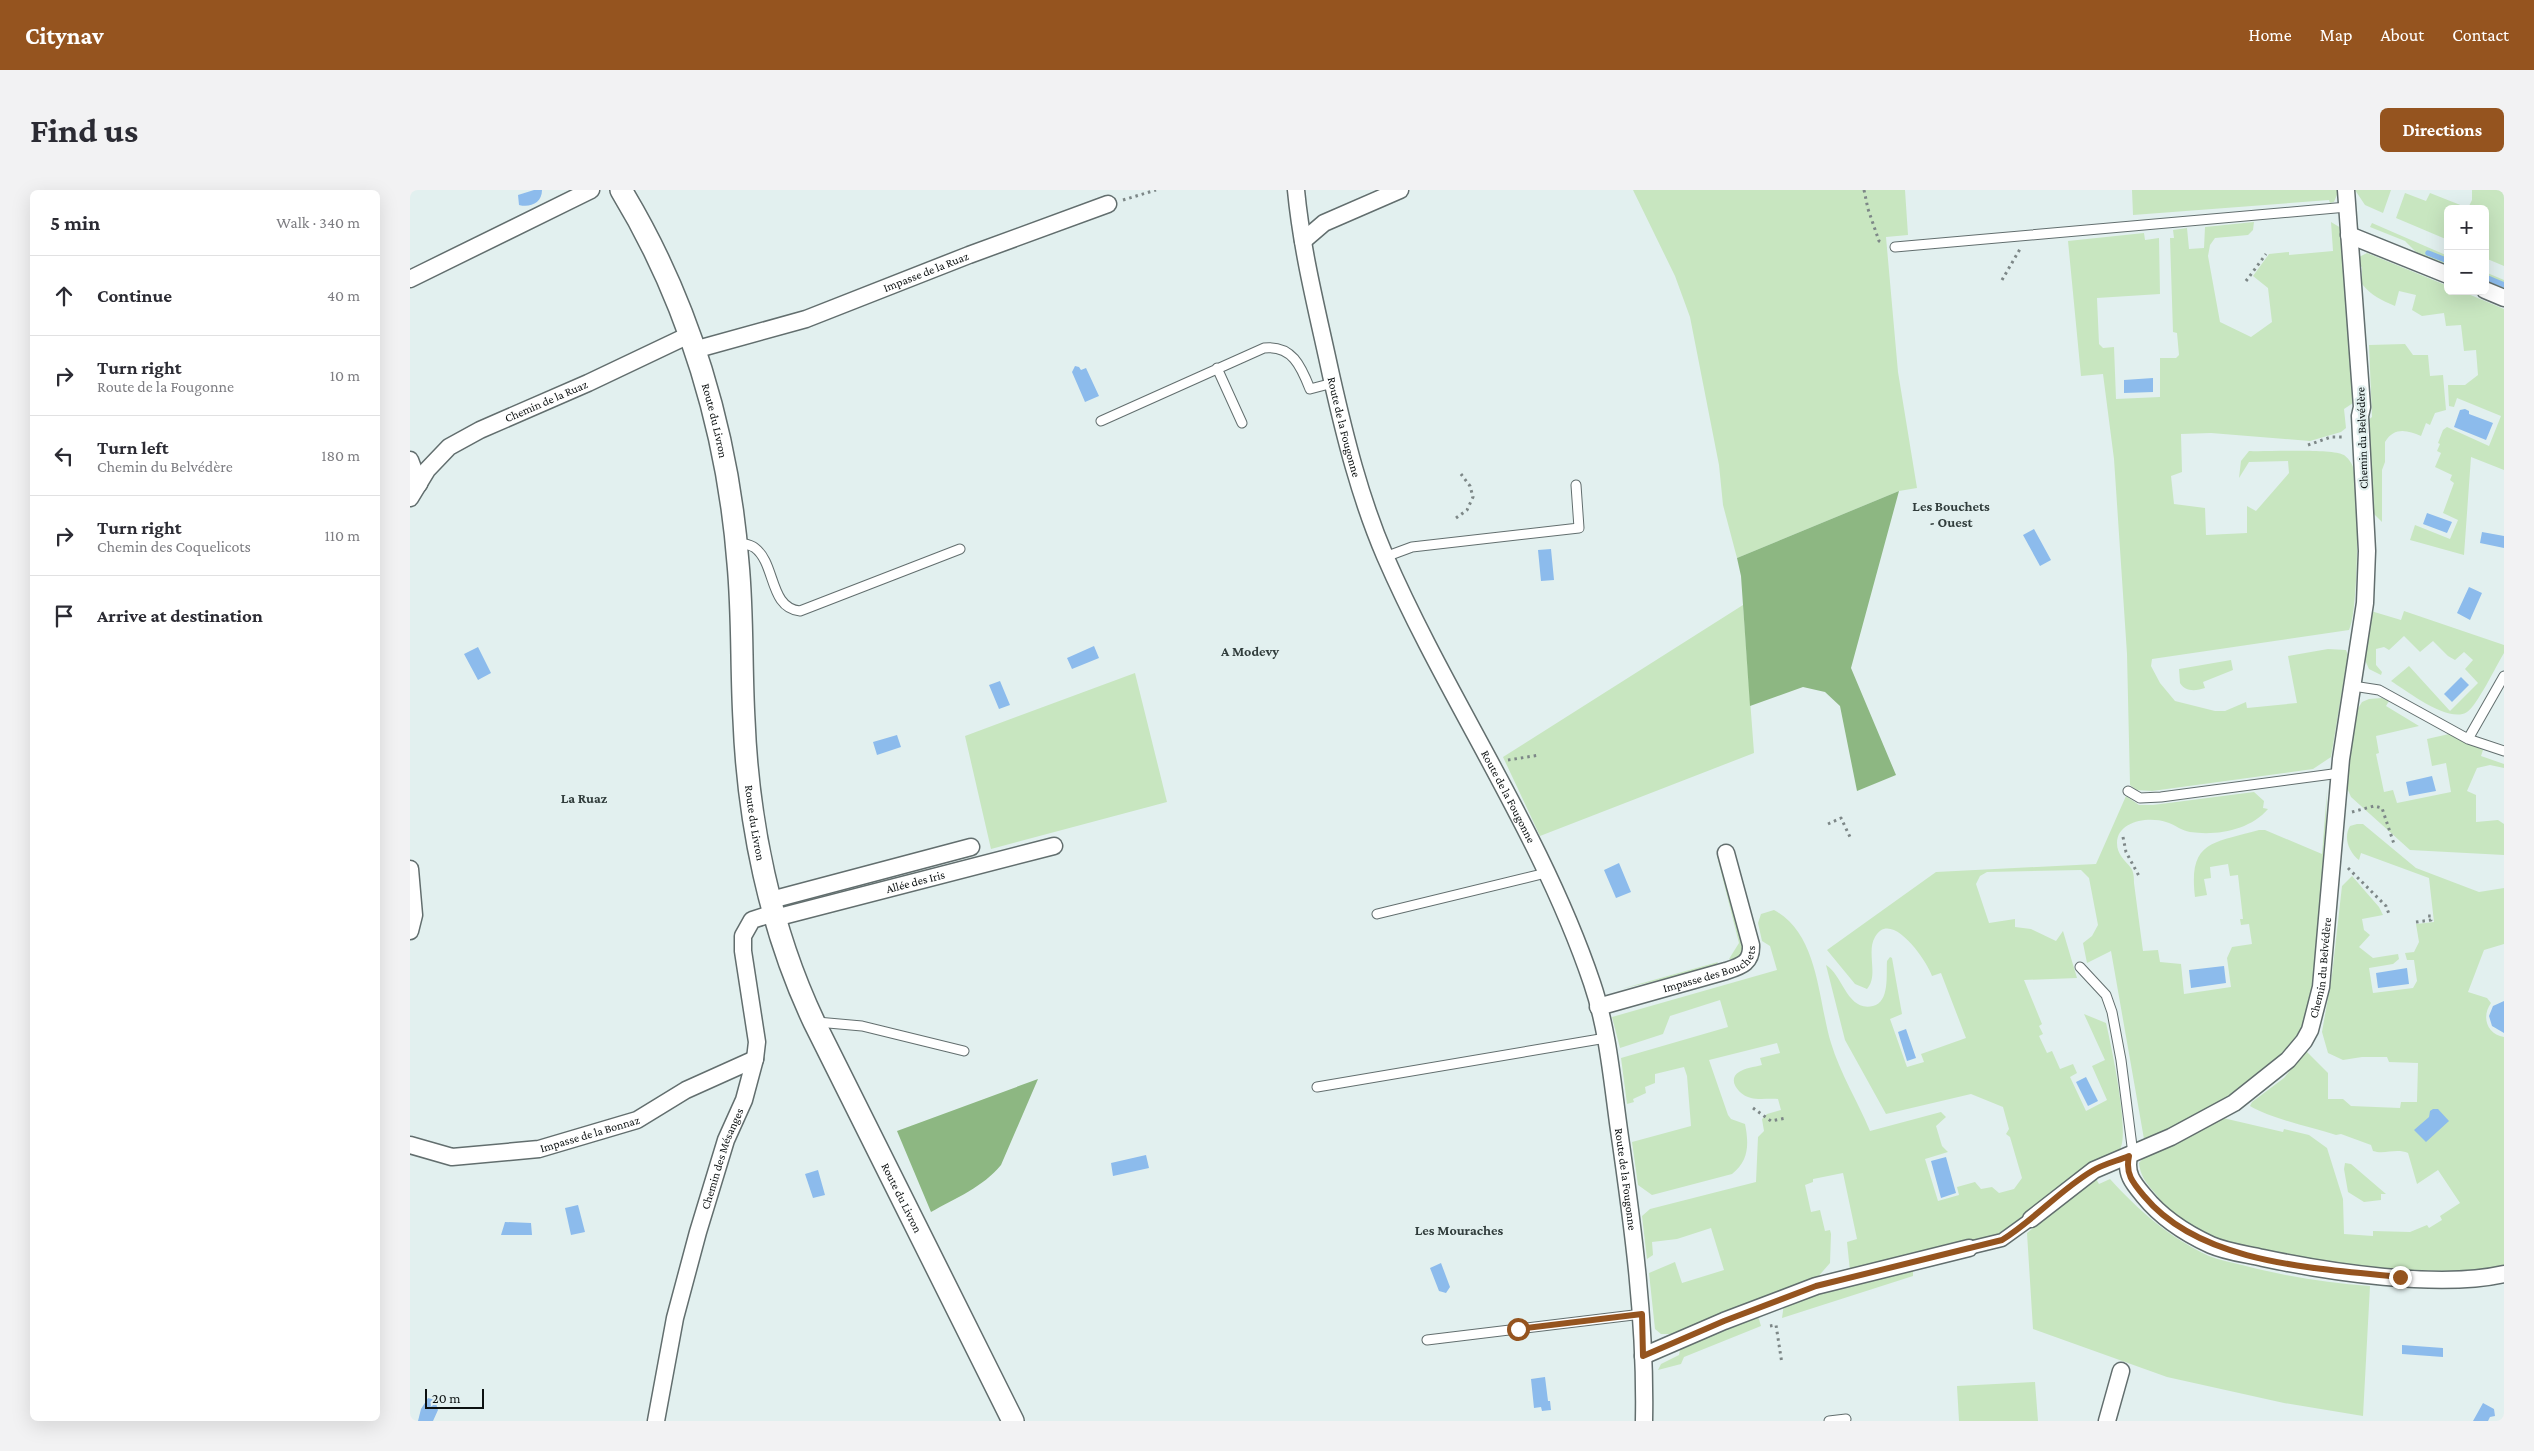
<!DOCTYPE html>
<meta charset="utf-8">
<style>
body{margin:0;font-family:"Crimson Pro",serif;background:#f2f2f3;color:#2b2b33}
.controls{position:absolute;right:15px;top:15px;display:grid;overflow:hidden;border-radius:8px;box-shadow:0 5px 20px #0002}
.controls button{width:45px;height:45px;display:grid;place-items:center;padding:0;border:0;border-bottom:1px solid #e1e1e2;background:#fff;color:#2b2b33;font:25px sans-serif}
.scale{position:absolute;left:15px;bottom:12px;width:59px;box-sizing:border-box;padding-left:5px;border:2px solid #0c1111;border-top:0;font-size:14px;line-height:18px;white-space:nowrap;color:#0c1111;-webkit-text-stroke:4px #e2f0ef;paint-order:stroke}
.stop{position:absolute;width:15px;height:15px;margin:-11px;border:4px solid #95541f;border-radius:50%;background:#fff}
.stop.end{background:#95541f;border-color:#fff;box-shadow:0 1px 5px #0008}
.list{margin:0;padding:0;list-style:none}
h2{display:flex;justify-content:space-between;align-items:center;height:65px;margin:0;padding:0 20px;font-size:21px}
h2 small{font-size:16px;font-weight:400;color:#7c7c81}
.list li{display:grid;grid-template-columns:32px 1fr auto;gap:15px;align-items:center;box-sizing:border-box;height:80px;padding:0 20px;border-top:1px solid #e1e1e2}
.list b{display:block;font-size:19px;white-space:nowrap}
.list p{margin:0;font-size:16px;white-space:nowrap;color:#7c7c81}
.list em{font-size:16px;font-style:normal;color:#7c7c81}
.icon{flex:none;width:28px;height:28px;fill:none;stroke:currentColor;stroke-width:2;stroke-linecap:round;stroke-linejoin:round}
.map{position:relative;flex:none;width:2094px;height:1231px;overflow:hidden;border-radius:8px}
header{display:flex;align-items:center;gap:30px;box-sizing:border-box;height:70px;padding:0 25px;background:#95541f;color:#fff}
header strong{font-size:24px}
nav{display:flex;gap:28px;margin-inline-start:auto;font-size:18px}
.intro{display:flex;align-items:center;justify-content:space-between;box-sizing:border-box;height:120px;padding:0 30px}
h1{margin:0;font-size:35px}
.button{padding:12px 22px;border-radius:8px;background:#95541f;color:#fff;font-size:18px;font-weight:700}
main{display:flex;gap:30px;padding:0 30px}
aside{flex:1;background:#fff;border-radius:8px;box-shadow:0 5px 20px #0002}
.map>svg:first-child{display:block}
.green{fill:#c8e6c0}
.forest{fill:#8db782}
.water{fill:#8cbbec}
.lines{fill:none;stroke-linecap:round;stroke-linejoin:round}
.stream{stroke:#8cbbec;stroke-width:5.5}
.service-casing{stroke:#626e6e;stroke-width:11}
.pedestrian-casing{stroke:#626e6e;stroke-width:15}
.minor-casing{stroke:#626e6e;stroke-width:19}
.tertiary-casing{stroke:#626e6e;stroke-width:24}
.path{stroke:#7d8787;stroke-width:3;stroke-dasharray:2.5 4;stroke-linecap:butt}
.service{stroke:#fff;stroke-width:9}
.pedestrian{stroke:#fff;stroke-width:12}
.minor{stroke:#fff;stroke-width:16}
.tertiary{stroke:#fff;stroke-width:21}
.route{stroke:#95541f;stroke-width:6}
.labels{text-anchor:middle;stroke-width:4.5;stroke-linejoin:round;paint-order:stroke}
.street-label{font-size:12px;fill:#0c1111;stroke:#e2f0ef}
.neighbourhood-label{font-size:14px;font-weight:bold;fill:#313d3c;stroke:#e2f0ef}
</style>
<header>
<strong>Citynav</strong>
<nav><a>Home</a><a>Map</a><a>About</a><a>Contact</a></nav>
</header>
<div class="intro"><h1>Find us</h1><a class="button">Directions</a></div>
<main>
<aside>
<h2>5 min<small>Walk · 340 m</small></h2>
<ul class="list">
<li><svg class="icon" aria-label="ahead" viewBox="0 0 24 24"><path d="M12 20V5M6 11l6-6 6 6"/></svg><div><b>Continue</b></div><em>40 m</em></li>
<li><svg class="icon" aria-label="right" viewBox="0 0 24 24"><path d="M7 20v-9h11M14 6l5 5-5 5"/></svg><div><b>Turn right</b><p>Route de la Fougonne</p></div><em>10 m</em></li>
<li><svg class="icon" aria-label="left" viewBox="0 0 24 24"><path d="M17 20v-9H6M10 6l-5 5 5 5"/></svg><div><b>Turn left</b><p>Chemin du Belvédère</p></div><em>180 m</em></li>
<li><svg class="icon" aria-label="right" viewBox="0 0 24 24"><path d="M7 20v-9h11M14 6l5 5-5 5"/></svg><div><b>Turn right</b><p>Chemin des Coquelicots</p></div><em>110 m</em></li>
<li><svg class="icon" aria-label="arrive" viewBox="0 0 24 24"><path d="M6 21V4h12l-3 4 3 4H6"/></svg><div><b>Arrive at destination</b></div></li>
</ul>
</aside>
<div class="map">
<svg width="2094" height="1231" viewBox="0 0 2094 1231">
<rect width="100%" height="100%" fill="#e2f0ef"/>
<path class="green" d="M1223 0H1495L1498 45 1476 47 1488 182 1507 298 1489 301 1327 368 1313 315 1309 275 1280 127 1265 86Z
M1722 0H1929L1924 12 1920 13 1919 10 1723 25Z
M1945 0H1981L1973 23 1955 15Z
M2062 0H2094V76L2075 68V19H2038V50L1986 28 1995 3 2016 11 2020 3 2058 18 2062 10Z
M1844 32 1843 40 1838 45 1805 48 1800 55 1798 66 1810 132 1841 147 1862 132 1858 98 1843 86 1859 64 1879 62V65L1923 61 1921 32 1931 38 1943 213 1934 219 1936 238 1931 242 1900 251 1801 243 1771 244 1772 282 1761 286 1764 314 1795 318 1796 345 1837 343V316L1846 321 1879 283 1878 271 1839 272 1829 288 1831 271 1839 261C1858 262 1920 258 1934 265 1937 267 1942 273 1943 277 1949 300 1949 421 1939 440L1742 469 1741 476 1750 493 1765 511 1805 521H1815L1836 512 1837 518 1887 513 1878 466 1918 459 1936 460 1938 465 1921 567 1903 579 1742 601 1726 600 1720 595 1717 464 1704 269 1693 184 1671 186 1658 51 1734 43 1735 50 1749 48 1750 104 1687 108 1689 154 1693 158 1704 157 1706 209 1750 207V168H1766L1769 165 1767 143 1763 142 1760 48H1764L1763 40 1777 38 1779 59 1794 58 1795 37Z
M1962 33 2038 66V77L2009 65 1995 51 1960 37Z
M1957 63 2038 96V101H2051L2094 119V280L2061 267 2054 365 2000 350 2005 335 2040 349 2048 330 2033 323 2044 293 2040 290 2042 285 2025 277 2031 263 2027 261 2030 254 2028 253 2033 240 2037 237 2079 256 2091 226 2047 208 2044 217 2039 216 2038 195H2055L2068 185 2066 160 2054 161 2051 135 2036 136 2034 123 2012 126 2002 120 2006 105 1989 101 1985 116C1971 110 1962 106 1952 94V77L1947 74 1949 67Z
M2075 82 2094 90V99L2075 92Z
M1995 154 2003 165H2018L2020 186 2033 185 2036 220 2025 223 2020 235 2016 233 2011 246C1997 240 1984 237 1975 252V272L1972 280V332L1964 324 1962 316 1957 231 1962 227 1959 155Z
M1333 415 1344 563 1130 646 1093 567Z
M1961 421 1991 430 1994 421 2094 455V463C2086 476 2067 516 2057 522 2039 534 1997 501 1981 491L1999 476 2040 521 2068 493 2055 479 2063 470 2054 462 2045 470 2038 466 2023 451 2010 462 1994 446 1979 460 1974 457 1966 459V475L1972 482 1971 485 1959 479 1955 470Z
M1821 470 1823 480 1793 492 1795 498C1786 501 1775 502 1770 493L1769 479Z
M725 483 757 612 581 659 555 546Z
M1972 508 1979 511 1976 516 2009 536 1966 546 1969 563 1966 564 1974 602 1983 600 1987 613 2041 602 2036 573 2022 576 2017 549 2039 544 2073 560 2071 566 2094 574V578L2080 575 2067 578 2057 601 2066 605V632L2088 630 2094 634V665L2000 660 1941 607 1935 593 1944 525 1952 512 1959 509Z
M1917 601 1914 693 1907 778 1895 836 1879 860 1840 894 1797 922 1737 950 1734 949 1701 761 1677 773 1673 753 1682 746 1688 735 1679 688 1671 680 1577 682 1570 686 1566 694 1579 733 1605 729V737L1621 739 1646 751 1653 741 1667 788 1614 790 1632 834 1629 836 1633 844 1629 846 1637 863 1642 861 1650 879 1663 874 1667 883 1660 887 1676 921 1697 910 1682 876 1695 870 1674 824 1696 833C1701 854 1720 944 1710 959L1591 1044 1440 1081 1437 1052 1447 1049 1433 983 1403 989V992L1395 995 1401 1022 1410 1020 1415 1041 1420 1040 1421 1044 1420 1073 1406 1089 1264 1144H1251L1245 1139 1239 1083 1265 1072 1272 1093 1314 1080 1301 1038 1267 1049 1242 1052 1243 1065 1237 1069 1232 1026 1240 1019 1346 992 1348 947 1354 941 1352 929 1357 924 1371 920 1368 909C1360 908 1349 910 1341 908 1330 906 1316 890 1329 882 1335 878 1344 877 1352 875L1350 868 1370 863 1367 853 1299 870 1318 925 1321 929 1335 934C1339 954 1339 971 1322 984L1242 1005 1228 995 1222 952 1281 936 1277 886 1274 877 1245 884V893L1235 897 1236 903 1223 909 1224 912 1217 914 1211 868 1318 837 1310 810 1260 826 1253 844 1210 858 1202 827 1367 780 1360 756 1352 751 1348 733 1351 724 1364 720C1409 744 1408 811 1421 853 1430 883 1448 912 1460 941L1531 922 1536 927 1526 936 1532 956 1538 962 1515 969 1528 1011 1549 1005 1547 997 1565 992 1571 999 1582 997 1589 1003 1604 999 1612 988 1600 947 1596 944 1599 939 1593 917 1561 904 1476 924 1435 850 1416 775C1433 785 1437 822 1463 816 1480 812 1476 784 1477 771L1480 767 1482 768 1492 824 1480 829 1497 877 1514 872 1511 864 1556 848 1531 783 1522 786C1517 771 1481 718 1465 747 1456 762 1469 786 1457 799L1445 794 1417 760 1526 682 1686 674 1716 606 1729 615H1743L1844 602 1854 611 1853 618 1858 619C1840 640 1807 646 1780 642 1772 641 1764 634 1756 632 1739 626 1707 631 1707 653 1707 665 1715 670 1721 678 1724 682 1724 689 1724 693 1727 716 1730 739 1733 761L1748 760 1750 772 1771 774 1774 804 1821 797 1817 768 1822 757 1842 754 1839 734 1831 735 1830 729H1833L1828 685 1820 686 1818 674 1800 677 1801 688 1794 689 1797 705 1785 707C1778 650 1804 653 1849 640H1855L1912 664Z
M1947 634H1953L2006 678 2069 702 2094 698V754L2074 760 2058 802 2077 808 2081 813C2071 827 2077 844 2094 847V1077C2024 1086 1955 1078 1885 1066 1858 1062 1830 1059 1804 1048 1781 1039 1758 1022 1744 1002 1736 993 1730 985 1729 973L1735 966 1813 928 1873 942 1874 939 1899 945 1917 958 1933 1009 1934 1044 1963 1046V1041L2000 1042 2017 1035 2019 1038 2032 1030 2030 1026 2050 1013 2028 980 2007 994 1998 963C1986 958 1974 965 1963 961L1961 955 1931 944 1926 945C1901 937 1862 929 1840 916L1842 912 1874 888 1896 861 1918 883V909H1933L1941 916 1990 918 1991 912H2007L2008 873 1979 872 1977 867H1952L1933 870 1918 863 1912 842 1922 785 1932 696 1942 686 1969 717 1973 725 1952 729 1954 740 1960 745 1949 757 1963 768 1988 764 1989 769 1983 774 1959 778 1963 803 2003 798 2007 791 2004 770H1997L1995 763 2004 762 2009 752 2006 734 2024 732 2019 688 1951 663 1949 670C1939 662 1933 648 1940 636Z
M1311 664 1334 756 1331 764 1326 770 1319 769 1329 753 1307 666Z
M1308 772 1305 777 1211 799Z
M1935 973 1941 974 1976 1004H1971V1010L1954 1012 1938 1002 1934 979Z
M1685 987 1689 994 1700 989C1728 1020 1760 1048 1799 1066 1809 1070 1821 1072 1832 1075 1874 1086 1917 1093 1960 1096L1953 1226 1874 1213 1757 1187 1623 1139 1617 1043Z
M1503 1079V1086L1372 1128 1374 1114 1436 1094Z
M1348 1126 1351 1136 1274 1167 1271 1174 1248 1180 1251 1174 1269 1165 1270 1160 1299 1143Z
M1625 1192 1628 1231H1549L1547 1196Z"/>
<path class="forest" d="M1489 301 1441 478 1486 585 1447 601 1430 516 1415 502 1393 497 1340 516 1331 386 1327 368Z
M628 889 591 975C573 997 546 1008 521 1022L487 941Z"/>
<path class="water" d="M124 0H132C132 13 120 18 109 15L108 5Z
M665 176 669 177 671 180 676 178 689 206 675 212 662 182Z
M1743 188V202L1714 203V190Z
M2055 219 2059 221V224L2083 233 2076 250 2044 237 2050 220Z
M2017 323 2042 332 2037 343 2013 334Z
M1624 339 1641 370 1630 376 1613 345Z
M2072 342 2094 346V358L2070 353Z
M1141 359 1144 390 1131 391 1128 360Z
M2059 397 2072 403 2060 430 2047 423Z
M684 456 689 468 662 479 657 468Z
M68 457 81 483 68 490 54 464Z
M2051 487 2059 495 2042 512 2034 504Z
M590 491 600 515 589 519 579 495Z
M487 545 491 557 467 565 463 552Z
M2022 586 2026 601 1999 606 1996 592Z
M1209 673 1221 702 1206 708 1194 680Z
M1814 776 1816 793 1781 798 1779 780Z
M1997 778 1999 794 1968 798 1966 783Z
M2094 811V843L2082 836 2079 826 2083 816Z
M1496 839 1506 868 1497 871 1488 842Z
M1676 887 1688 911 1678 916 1666 892Z
M2023 919H2028L2039 931 2016 952 2004 940 2019 927 2020 921Z
M736 965 739 978 703 986 701 973Z
M1536 967 1546 1003 1531 1008 1521 971Z
M408 980 415 1005 403 1008 395 984Z
M168 1015 175 1042 161 1045 155 1018Z
M95 1032 121 1033 122 1045H91Z
M1031 1073 1040 1097 1036 1103 1029 1101 1020 1078Z
M1992 1155 2033 1158V1167L1992 1164Z
M1135 1187 1138 1211H1140L1141 1220 1132 1221 1131 1217 1124 1218 1121 1189Z
M18 1208 25 1210 28 1220 23 1231H8L11 1219Z
M2073 1213 2084 1219 2085 1226 2080 1227 2078 1231H2063Z"/>
<g class="lines">
<path class="stream" d="M2018 63 2038 71
M2075 87 2094 95"/>
<defs>
<path id="service" d="M1485 57 1937 17
M807 178 832 233
M691 231 854 158C882 155 891 176 900 199L923 193
M326 352C333 354 340 354 345 358 366 374 359 418 390 421L550 359
M975 367 1002 357 1169 338 1166 295
M1943 496 1969 500 2058 549 2094 561
M2058 549 2094 486
M1718 601 1730 608 1751 607 1930 583
M967 724 1136 683
M1670 777 1696 805 1702 822 1711 870 1723 964
M407 832 452 836 554 861
M907 897 1196 848
M1017 1150 1232 1124
M1419 1231 1436 1229"/>
<path id="pedestrian" d="M1559 1058 1592 1050 1621 1029"/>
<g id="minor">
<path id="s1" d="M886 0C892 63 908 124 921 185 935 247 950 308 975 366 1038 511 1131 642 1182 793 1198 840 1202 890 1209 940 1223 1037 1236 1133 1234 1231"/>
<path d="M1939 45 2038 85"/>
<path d="M893 51 914 33 990 0"/>
<path d="M0 89 181 0"/>
<path d="M2075 100 2094 108"/>
<path id="s2" d="M284 160 396 129 559 65 698 14"/>
<path d="M0 270 9 294"/>
<path id="s3" d="M0 308 17 280 39 257 70 240 178 193 279 145"/>
<path d="M0 679 4 725 0 741"/>
<path d="M361 710 561 657"/>
<path id="s4" d="M365 728 644 656"/>
<path id="s5" d="M1188 817 1316 781C1331 776 1342 773 1341 755L1316 663"/>
<path id="s6" d="M0 955 42 967 129 959 227 930 276 900 345 869"/>
<path d="M1719 966C1715 984 1723 993 1734 1006 1751 1027 1777 1044 1801 1055 1817 1062 1836 1064 1853 1068 1919 1082 2029 1099 2094 1084"/>
<path id="s7" d="M1621 1029 1684 980 1761 947 1824 913 1878 870 1894 851 1900 840 1911 797 1931 569 1955 413 1957 361 1950 226 1952 217 1936 0"/>
<path d="M1233 1166 1314 1131 1406 1096 1559 1058"/>
<path id="s8" d="M246 1231 265 1128 288 1042 316 950 334 910 345 869 347 852 333 761V746L342 730 364 723"/>
<path d="M1697 1231 1711 1181"/>
</g>
<g id="tertiary">
<path id="s9" d="M211 0C279 112 318 243 328 373 333 425 331 478 334 530 338 632 360 739 404 832L603 1231"/>
</g>
</defs>
<use href="#service" class="service-casing"/>
<use href="#pedestrian" class="pedestrian-casing"/>
<use href="#minor" class="minor-casing"/>
<use href="#tertiary" class="tertiary-casing"/>
<path class="path" d="M1454 0 1458 19 1469 51 1472 53
M713 10 746 0
M1592 90 1610 59
M1836 91 1856 64
M1898 255 1921 247H1933
M1046 328 1057 320 1063 307 1060 296 1051 284
M1098 570 1130 565
M1942 622 1964 616 1972 618 1984 654
M1418 634 1431 628 1440 647
M1713 647 1716 662 1729 686
M1938 678 1976 716 1979 724
M2006 732 2021 730V726H2016
M1343 918 1361 931 1376 928
M1360 1136 1366 1135 1372 1174"/>
<use href="#service" class="service"/>
<use href="#pedestrian" class="pedestrian"/>
<use href="#minor" class="minor"/>
<use href="#tertiary" class="tertiary"/>
</g>
<g class="lines">
<path class="route" d="M1108 1139 1232 1124 1233 1166 1314 1131 1406 1096 1592 1050C1624 1030 1650 1000 1682 981 1693 974 1707 971 1719 966 1715 984 1723 993 1734 1006 1791 1075 1908 1078 1990 1087"/>
</g>
<g class="labels">
<g class="street-label">
<text dy="4" stroke="none"><textPath href="#s2" startOffset="245">Impasse de la Ruaz</textPath></text>
<text dy="4" stroke="none"><textPath href="#s3" startOffset="172">Chemin de la Ruaz</textPath></text>
<text dy="4" stroke="none"><textPath href="#s9" startOffset="250">Route du Livron</textPath></text>
<text dy="4" stroke="none"><textPath href="#s1" startOffset="242">Route de la Fougonne</textPath></text>
<text transform="translate(1952 248) rotate(-92)" y="4">Chemin du Belvédère</text>
<text dy="4" stroke="none"><textPath href="#s1" startOffset="648">Route de la Fougonne</textPath></text>
<text dy="4" stroke="none"><textPath href="#s9" startOffset="655">Route du Livron</textPath></text>
<text dy="4" stroke="none"><textPath href="#s4" startOffset="145">Allée des Iris</textPath></text>
<text dy="4" stroke="none"><textPath href="#s5" startOffset="120">Impasse des Bouchets</textPath></text>
<text dy="4" stroke="none"><textPath href="#s7" startOffset="405">Chemin du Belvédère</textPath></text>
<text dy="4" stroke="none"><textPath href="#s6" startOffset="184">Impasse de la Bonnaz</textPath></text>
<text dy="4" stroke="none"><textPath href="#s8" startOffset="271">Chemin des Mésanges</textPath></text>
<text dy="4" stroke="none"><textPath href="#s1" startOffset="1052">Route de la Fougonne</textPath></text>
<text dy="4" stroke="none"><textPath href="#s9" startOffset="1060">Route du Livron</textPath></text>
</g>
<g class="neighbourhood-label">
<text x="1541" y="321">Les Bouchets<tspan x="1541" dy="16">- Ouest</tspan></text>
<text x="840" y="466">A Modevy</text>
<text x="174" y="613">La Ruaz</text>
<text x="1049" y="1045">Les Mouraches</text>
</g>
</g>
</svg>
<div class="controls">
<button>+</button>
<button>−</button>
</div>
<div class="scale">20 m</div>
<div class="stop" style="left:1108px;top:1139px"></div>
<div class="stop end" style="left:1990px;top:1087px"></div>
</div>
</main>
